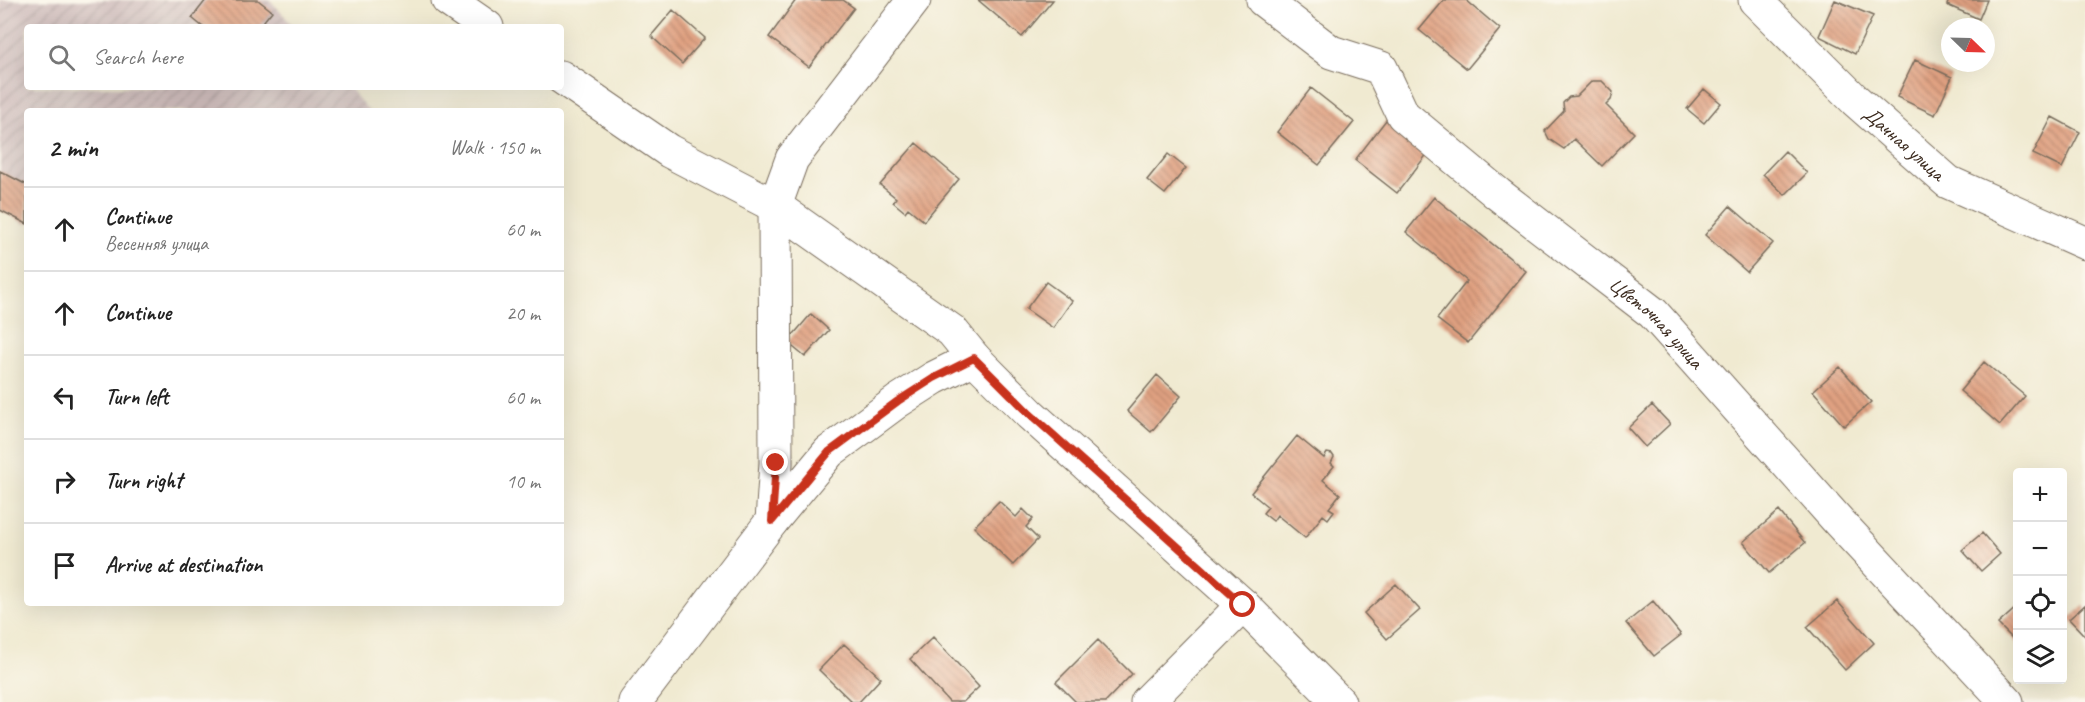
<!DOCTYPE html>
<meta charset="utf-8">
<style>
body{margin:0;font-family:Caveat,sans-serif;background:#f2f2f2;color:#222}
.controls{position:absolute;right:18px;bottom:18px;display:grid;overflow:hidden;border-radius:6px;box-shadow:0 6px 24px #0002}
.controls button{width:54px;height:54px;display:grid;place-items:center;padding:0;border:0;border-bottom:2px solid #e0e0e0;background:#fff;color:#222;font:30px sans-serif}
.compass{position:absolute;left:1941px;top:18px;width:54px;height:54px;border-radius:50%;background:#fff;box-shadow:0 6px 24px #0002;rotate:113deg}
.stop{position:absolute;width:18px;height:18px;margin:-14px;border:4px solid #c8321e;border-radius:50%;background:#fff}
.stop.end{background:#c8321e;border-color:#fff;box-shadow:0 2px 6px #0008}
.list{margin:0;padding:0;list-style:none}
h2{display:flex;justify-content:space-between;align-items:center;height:78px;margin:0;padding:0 24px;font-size:26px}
h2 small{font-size:20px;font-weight:400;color:#767676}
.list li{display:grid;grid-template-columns:39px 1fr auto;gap:18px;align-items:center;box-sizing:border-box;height:84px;padding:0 24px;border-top:2px solid #e0e0e0}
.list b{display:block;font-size:22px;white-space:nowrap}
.list p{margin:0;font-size:20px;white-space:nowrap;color:#767676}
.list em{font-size:20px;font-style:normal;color:#767676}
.icon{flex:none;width:33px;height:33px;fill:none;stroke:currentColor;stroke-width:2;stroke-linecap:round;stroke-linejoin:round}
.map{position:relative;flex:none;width:2085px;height:702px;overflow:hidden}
.search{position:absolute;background:#fff;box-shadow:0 6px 24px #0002;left:24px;top:24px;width:540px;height:66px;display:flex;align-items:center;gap:15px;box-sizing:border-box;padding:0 21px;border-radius:6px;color:#767676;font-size:22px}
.panel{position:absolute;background:#fff;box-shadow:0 6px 24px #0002;left:24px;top:108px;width:540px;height:498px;border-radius:6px}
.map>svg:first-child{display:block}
.industrial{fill:url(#industrial-furrows)}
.building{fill:url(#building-back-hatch)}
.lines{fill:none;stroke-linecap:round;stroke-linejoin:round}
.minor-casing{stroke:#7a6d5d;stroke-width:35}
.minor{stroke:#fff;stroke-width:33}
.route{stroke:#c8321e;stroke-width:8}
.labels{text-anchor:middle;stroke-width:4.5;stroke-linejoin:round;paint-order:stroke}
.street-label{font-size:21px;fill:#3b2a1e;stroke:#fbf7ec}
</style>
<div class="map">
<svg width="2085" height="702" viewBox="0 0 2085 702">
<defs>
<pattern id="industrial-furrows" width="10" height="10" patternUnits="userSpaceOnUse" patternTransform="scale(1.5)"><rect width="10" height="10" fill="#d1bfbe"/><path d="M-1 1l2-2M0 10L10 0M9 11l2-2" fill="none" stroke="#b4a4a3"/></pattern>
<pattern id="building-back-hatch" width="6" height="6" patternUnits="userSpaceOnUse" patternTransform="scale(1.5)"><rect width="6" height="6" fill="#e0a181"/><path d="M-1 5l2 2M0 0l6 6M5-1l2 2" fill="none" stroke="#b78369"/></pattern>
</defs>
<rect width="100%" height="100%" fill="#fbf7ec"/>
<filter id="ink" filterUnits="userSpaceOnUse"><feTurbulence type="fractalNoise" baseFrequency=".0167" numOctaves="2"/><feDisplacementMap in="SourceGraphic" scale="12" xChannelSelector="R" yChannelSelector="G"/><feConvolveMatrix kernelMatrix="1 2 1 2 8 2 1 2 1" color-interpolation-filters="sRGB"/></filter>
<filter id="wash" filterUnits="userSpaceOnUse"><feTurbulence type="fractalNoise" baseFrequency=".008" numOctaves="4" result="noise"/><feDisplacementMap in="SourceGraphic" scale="24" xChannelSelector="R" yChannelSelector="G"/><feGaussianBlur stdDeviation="1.35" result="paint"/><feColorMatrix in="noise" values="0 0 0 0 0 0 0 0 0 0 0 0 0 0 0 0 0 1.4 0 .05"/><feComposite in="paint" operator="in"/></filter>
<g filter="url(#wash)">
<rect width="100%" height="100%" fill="#f0ead1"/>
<path class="industrial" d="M0 0H270L294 27H27V87H348L369 111H27V225L0 210Z"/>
<g id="blocks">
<path class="building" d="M206 0H258L272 11 259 27H203L192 18Z
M796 0H843L854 8 809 67 769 37Z
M978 0H1053L1022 37Z
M1444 0H1466L1500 29 1467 69 1419 30Z
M1835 0 1873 16 1855 54 1819 36Z
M1949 0H1987L1979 19 1947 5Z
M673 10 705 38 682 64 651 36Z
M1915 60 1952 77 1935 115 1897 97Z
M1592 81H1602L1613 92 1611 100 1606 105 1634 133 1602 166 1574 139 1564 149 1549 139 1545 131 1564 111 1563 103 1569 97 1577 96Z
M1311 88 1354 122 1319 165 1277 132Z
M1704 89 1721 103 1704 123 1687 109Z
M2052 117 2080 132 2062 168 2033 154Z
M1386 120 1428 153 1397 193 1355 160Z
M916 143 959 179 924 221 908 208 905 212 893 202 896 198 880 185Z
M1785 151 1807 173 1785 195 1763 174Z
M1168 154 1186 168 1165 194 1147 180Z
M0 171 27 185V224L0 210Z
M1434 197 1526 271 1468 343 1437 319 1467 281 1406 232Z
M1730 206 1773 243 1747 272 1705 235Z
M1046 282 1072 301 1053 328 1026 309Z
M811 314 829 330 805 357 787 342Z
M1984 362 2025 396 2000 425 1960 391Z
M1840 367 1871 402 1844 426 1813 391Z
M1157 375 1181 396 1151 432 1127 411Z
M1652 405 1670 424 1645 447 1628 428Z
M1297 436 1324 458 1327 453 1332 454 1334 457 1331 463 1334 466 1323 480 1340 494 1329 508 1334 511 1328 519 1323 515 1305 538 1277 515 1273 521 1263 513 1268 507 1251 493Z
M999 501 1016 517 1023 509 1033 519 1026 527 1038 539 1013 565 974 527Z
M1779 511 1805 543 1769 573 1743 542Z
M1982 533 2000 554 1981 571 1962 550Z
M1396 584 1420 610 1387 639 1364 613Z
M1653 601 1681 635 1654 656 1626 623Z
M1837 601 1874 643 1845 670 1807 627Z
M2085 605V636L2069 619Z
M2018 606V644L1998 624Z
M933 637 979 687 963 702H949L910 659Z
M1098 640 1132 674 1105 702H1076L1056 682Z
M844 644 881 678 859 702H852L819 670Z"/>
</g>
</g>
<g filter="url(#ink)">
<use href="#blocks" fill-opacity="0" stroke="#7a6d5d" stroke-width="1.5"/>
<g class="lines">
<defs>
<g id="minor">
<path d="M448 0 487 27"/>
<path id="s1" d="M1263 0 1331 52 1381 68 1403 115 1498 194 1653 313 1840 523 2007 702"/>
<path id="s2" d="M1755 0 1855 100 1948 182 2085 243"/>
<path d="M561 77 669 151 775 206 952 331 974 358"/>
<path d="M772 521 776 463 775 206 792 159 914 0"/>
<path d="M635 702 772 521 829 452 898 401 934 378 974 358 1030 414 1243 605 1339 702"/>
<path d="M1147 702 1243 605"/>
</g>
</defs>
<use href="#minor" class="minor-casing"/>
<use href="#minor" class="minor"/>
</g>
</g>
<g class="lines" filter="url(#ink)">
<path class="route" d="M776 463 772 521 829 452 898 401 934 378 974 358 1030 414 1243 605"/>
</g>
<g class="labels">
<g class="street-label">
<text dy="7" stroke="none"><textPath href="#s2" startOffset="207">Дачная улица</textPath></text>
<text dy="7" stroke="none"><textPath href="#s1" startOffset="518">Цветочная улица</textPath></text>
</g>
</g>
</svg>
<div class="controls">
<button>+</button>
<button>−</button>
<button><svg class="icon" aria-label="locate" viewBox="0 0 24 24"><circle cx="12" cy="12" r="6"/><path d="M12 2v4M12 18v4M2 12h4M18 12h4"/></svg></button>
<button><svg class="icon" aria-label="layers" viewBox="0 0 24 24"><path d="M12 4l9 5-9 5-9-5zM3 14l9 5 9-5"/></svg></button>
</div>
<svg class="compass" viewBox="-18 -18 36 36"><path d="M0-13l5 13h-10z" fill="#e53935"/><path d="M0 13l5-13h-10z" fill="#767676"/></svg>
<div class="stop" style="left:1243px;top:605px"></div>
<div class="stop end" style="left:776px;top:463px"></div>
<div class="search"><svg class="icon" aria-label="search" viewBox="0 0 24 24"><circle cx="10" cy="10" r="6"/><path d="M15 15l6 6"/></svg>Search here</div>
<section class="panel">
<h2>2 min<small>Walk · 150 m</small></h2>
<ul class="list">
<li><svg class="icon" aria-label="ahead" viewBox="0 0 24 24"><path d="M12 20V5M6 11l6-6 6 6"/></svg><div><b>Continue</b><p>Весенняя улица</p></div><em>60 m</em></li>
<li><svg class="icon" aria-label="ahead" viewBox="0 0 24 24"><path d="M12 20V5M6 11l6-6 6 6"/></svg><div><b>Continue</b></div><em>20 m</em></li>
<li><svg class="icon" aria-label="left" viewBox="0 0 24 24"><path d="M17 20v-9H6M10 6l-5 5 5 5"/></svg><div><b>Turn left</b></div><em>60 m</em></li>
<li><svg class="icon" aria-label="right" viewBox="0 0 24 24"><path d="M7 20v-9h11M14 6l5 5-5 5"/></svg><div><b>Turn right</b></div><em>10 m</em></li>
<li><svg class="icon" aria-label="arrive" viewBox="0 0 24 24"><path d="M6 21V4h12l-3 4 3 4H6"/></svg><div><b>Arrive at destination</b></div></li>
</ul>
</section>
</div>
